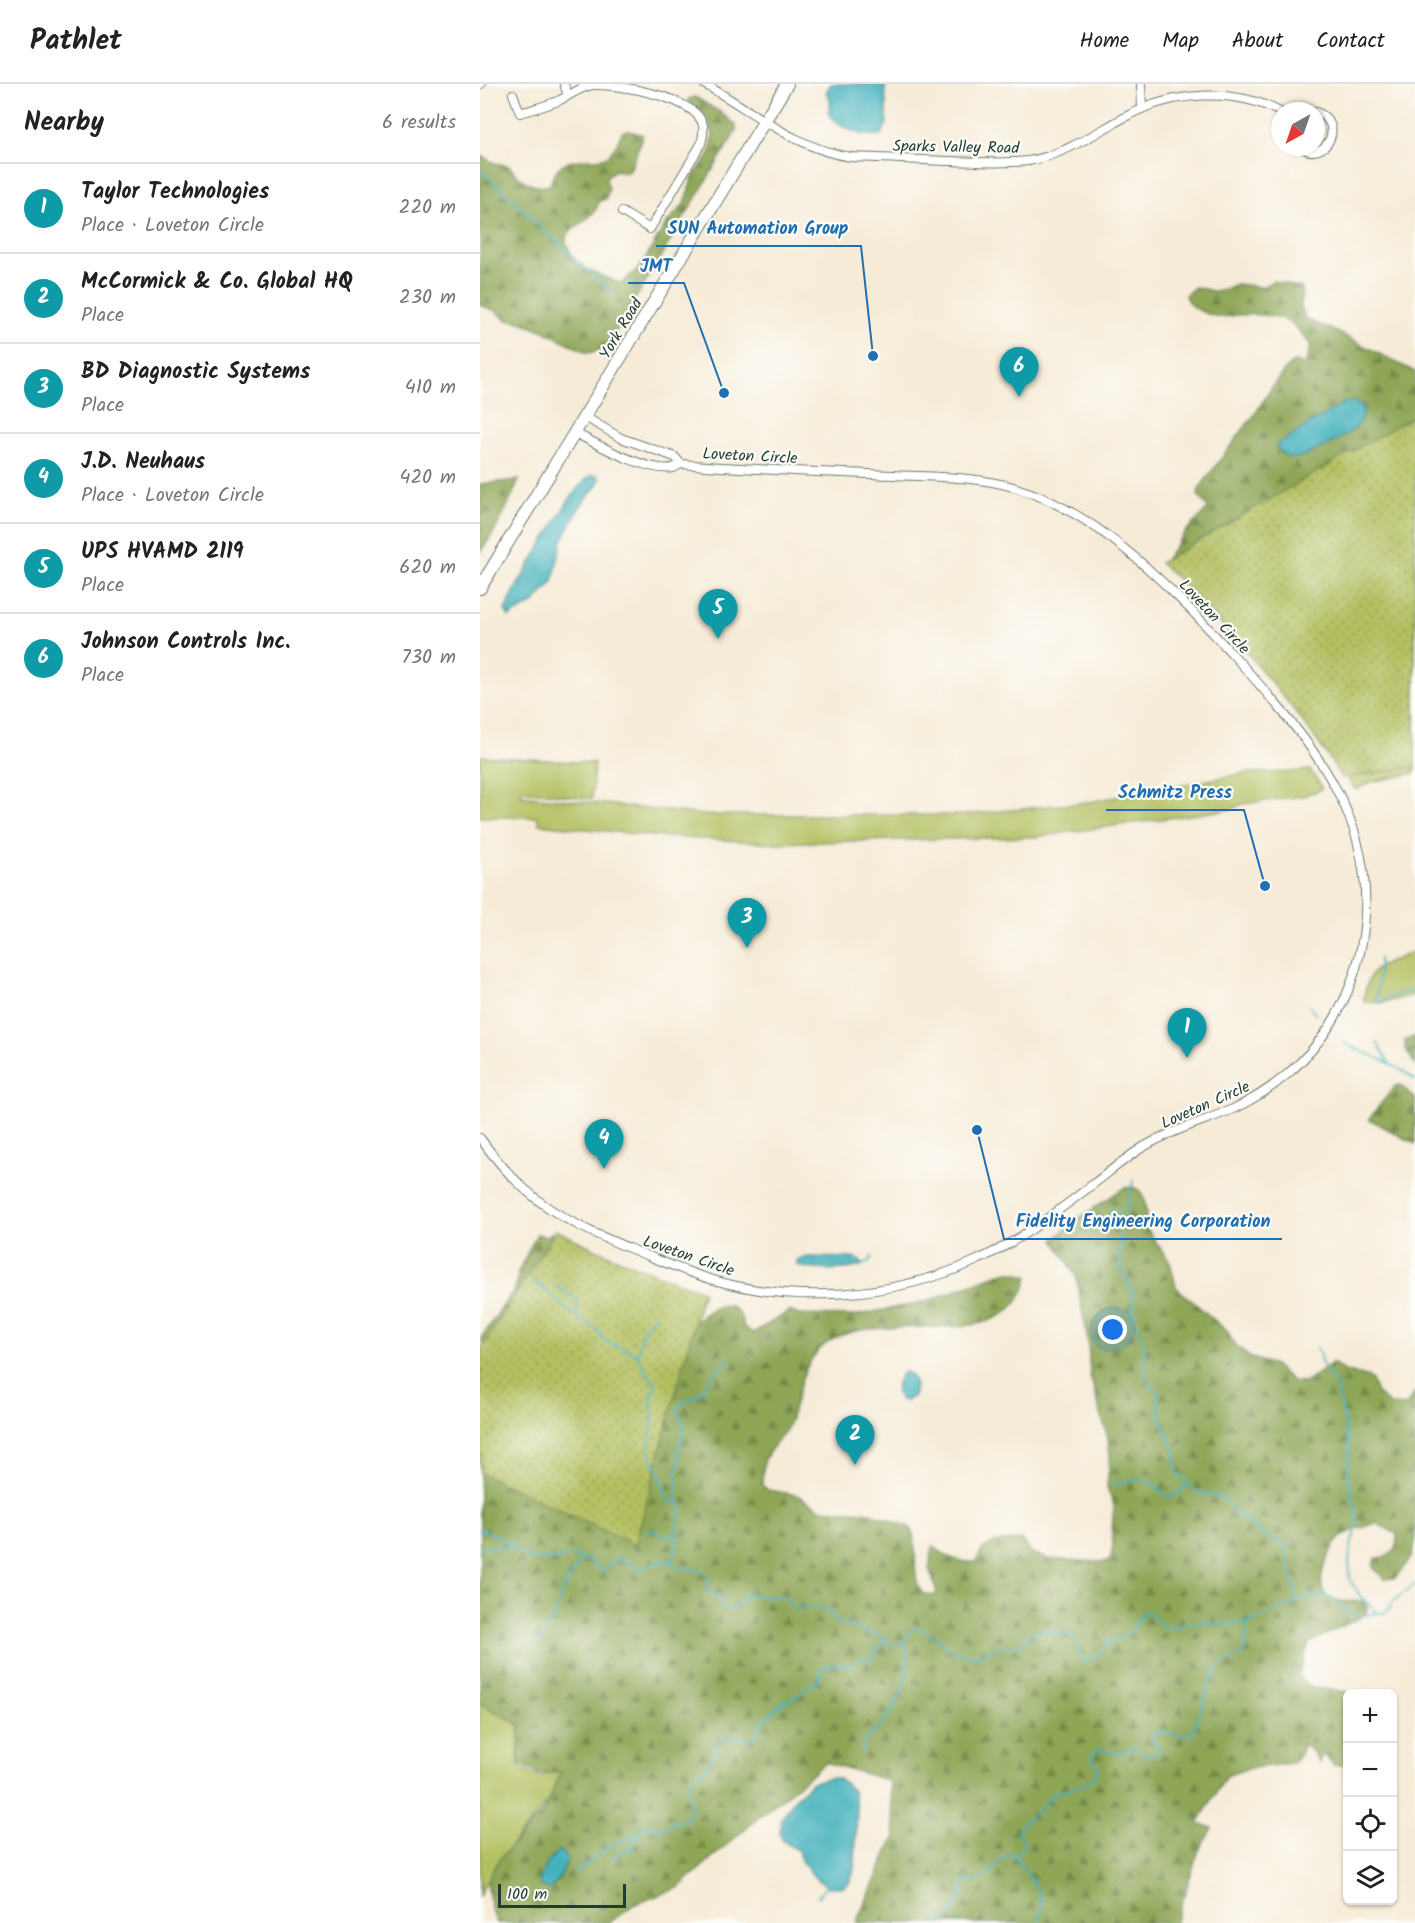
<!DOCTYPE html>
<meta charset="utf-8">
<style>
body{margin:0;font-family:Kalam,sans-serif;background:#f2f2f2;color:#222}
.controls{position:absolute;right:18px;bottom:18px;display:grid;overflow:hidden;border-radius:9px;box-shadow:0 2px 4px #0004}
.controls button{width:54px;height:54px;display:grid;place-items:center;padding:0;border:0;border-bottom:2px solid #e0e0e0;background:#fff;color:#222;font:30px sans-serif}
.compass{position:absolute;left:791px;top:18px;width:54px;height:54px;border-radius:50%;background:#fff;box-shadow:0 2px 4px #0004;rotate:220deg}
.scale{position:absolute;left:18px;bottom:15px;width:128px;box-sizing:border-box;padding-left:6px;border:3px solid #1f3d34;border-top:0;font-size:16px;line-height:21px;white-space:nowrap;color:#1f3d34;-webkit-text-stroke:4px #fdfcf7;paint-order:stroke}
.you{position:absolute;left:633px;top:1246px;width:21px;height:21px;margin:-15px;border:4px solid #fff;border-radius:50%;background:#1a73e8;box-shadow:0 0 0 9px #1a73e833}
.badge{display:grid;place-items:center;width:39px;height:39px;border-radius:50%;background:#1f6fb2;color:#fff;font-size:20px;font-weight:700}
.pin{position:absolute;translate:-50% -50px;filter:drop-shadow(0 2px 3px #0008)}
.pin::after{content:'';position:absolute;top:32px;width:21px;height:18px;background:inherit;clip-path:polygon(0 0,100% 0,50% 100%)}
.list{margin:0;padding:0;list-style:none}
h2{display:flex;justify-content:space-between;align-items:center;height:78px;margin:0;padding:0 24px;font-size:26px}
h2 small{font-size:20px;font-weight:400;color:#767676}
.list li{display:grid;grid-template-columns:39px 1fr auto;gap:18px;align-items:center;box-sizing:border-box;height:90px;padding:0 24px;border-top:2px solid #e0e0e0}
.list b{display:block;font-size:22px;white-space:nowrap}
.list p{margin:0;font-size:20px;white-space:nowrap;color:#767676}
.list em{font-size:20px;font-style:normal;color:#767676}
.icon{flex:none;width:33px;height:33px;fill:none;stroke:currentColor;stroke-width:2;stroke-linecap:round;stroke-linejoin:round}
.map{position:relative;flex:none;width:935px;height:1839px;overflow:hidden}
header{display:flex;align-items:center;gap:36px;box-sizing:border-box;height:84px;padding:0 30px;background:#fff;border-bottom:2px solid #e0e0e0}
header strong{font-size:28px}
nav{display:flex;gap:33px;margin-inline-start:auto;font-size:21px}
main{display:flex}
aside{flex:1;background:#fff}
.map>svg:first-child{display:block}
.green{fill:#b3bf61;stroke:#697e4a;stroke-width:1.5}
.forest{fill:url(#forest-firs);stroke:#567246;stroke-width:1.5}
.park{fill:url(#park-dots);stroke:#697e4a;stroke-width:1.5}
.water{fill:#42b1bc;stroke:#307778;stroke-width:1.5}
.lines{fill:none;stroke-linecap:round;stroke-linejoin:round}
.stream{stroke:#42b1bc;stroke-width:2}
.minor-casing{stroke:#6a7a6d;stroke-width:10}
.primary-casing{stroke:#6a7a6d;stroke-width:14}
.minor{stroke:#fff;stroke-width:8}
.primary{stroke:#fff;stroke-width:12}
.labels{text-anchor:middle;stroke-width:4.5;stroke-linejoin:round;paint-order:stroke}
.street-label{font-size:16px;fill:#1f3d34;stroke:#fdfcf7}
.leader{fill:none;stroke:#1f6fb2;stroke-width:2}
.callout-dot{fill:#1f6fb2;stroke:#fdfcf7;stroke-width:2}
.callout-label{font-size:18px;text-anchor:middle;font-weight:bold;fill:#1f6fb2;stroke:#fdfcf7;stroke-width:4.5;stroke-linejoin:round;paint-order:stroke}
</style>
<header>
<strong>Pathlet</strong>
<nav><a>Home</a><a>Map</a><a>About</a><a>Contact</a></nav>
</header>
<main>
<aside>
<h2>Nearby<small>6 results</small></h2>
<ul class="list">
<li><span class="badge" style="background:#0f9aa8">1</span><div><b>Taylor Technologies</b><p>Place · Loveton Circle</p></div><em>220 m</em></li>
<li><span class="badge" style="background:#0f9aa8">2</span><div><b>McCormick &amp; Co. Global HQ</b><p>Place</p></div><em>230 m</em></li>
<li><span class="badge" style="background:#0f9aa8">3</span><div><b>BD Diagnostic Systems</b><p>Place</p></div><em>410 m</em></li>
<li><span class="badge" style="background:#0f9aa8">4</span><div><b>J.D. Neuhaus</b><p>Place · Loveton Circle</p></div><em>420 m</em></li>
<li><span class="badge" style="background:#0f9aa8">5</span><div><b>UPS HVAMD 2119</b><p>Place</p></div><em>620 m</em></li>
<li><span class="badge" style="background:#0f9aa8">6</span><div><b>Johnson Controls Inc.</b><p>Place</p></div><em>730 m</em></li>
</ul>
</aside>
<div class="map">
<svg width="935" height="1839" viewBox="0 0 935 1839">
<defs>
<pattern id="forest-firs" width="22" height="20" patternUnits="userSpaceOnUse" patternTransform="scale(1.5)"><rect width="22" height="20" fill="#8ea657"/><path d="M5 1l3.5 6h-7zM16 11l3.5 6h-7z" fill="#738849"/></pattern>
<pattern id="park-dots" width="8" height="8" patternUnits="userSpaceOnUse" patternTransform="scale(1.5)"><rect width="8" height="8" fill="#b3bf61"/><path d="M2 2h.1M6 6h.1" fill="none" stroke="#919c51" stroke-width="1.8" stroke-linecap="round"/></pattern>
</defs>
<rect width="100%" height="100%" fill="#fdfcf7"/>
<filter id="ink" filterUnits="userSpaceOnUse"><feTurbulence type="fractalNoise" baseFrequency=".0167" numOctaves="2"/><feDisplacementMap in="SourceGraphic" scale="12" xChannelSelector="R" yChannelSelector="G"/><feConvolveMatrix kernelMatrix="1 2 1 2 8 2 1 2 1" color-interpolation-filters="sRGB"/></filter>
<filter id="wash" filterUnits="userSpaceOnUse"><feTurbulence type="fractalNoise" baseFrequency=".008" numOctaves="4" result="noise"/><feDisplacementMap in="SourceGraphic" scale="24" xChannelSelector="R" yChannelSelector="G"/><feGaussianBlur stdDeviation="1.35" result="paint"/><feColorMatrix in="noise" values="0 0 0 0 0 0 0 0 0 0 0 0 0 0 0 0 0 1.4 0 .05"/><feComposite in="paint" operator="in"/></filter>
<g filter="url(#wash)">
<rect width="100%" height="100%" fill="#f6ebd7"/>
<path class="green" d="M935 656V689L891 698 876 706 856 681Z
M0 672 114 679 112 715 42 706 41 711 225 731H482L609 718 766 689 810 688 830 686 838 697 842 705 823 712 762 720 752 725 556 753 292 759 174 752 59 740 58 733H0Z
M935 867V911L901 919 884 918C883 909 889 892 895 886 900 882 928 870 935 867Z
M0 1619 42 1642 38 1673 40 1683C54 1693 60 1697 75 1685H85L79 1704 33 1759 4 1801 0 1814Z"/>
<path class="forest" d="M215 13 240 28 256 41V47L126 264 114 268 108 269 62 246 44 239 25 235 16 227 0 221V71L14 79 29 82C38 94 54 107 70 101 76 78 87 77 109 75 113 75 119 75 123 74 133 71 139 56 142 48L147 46 163 51 150 86 144 89 136 86 127 92 126 97 129 104 126 115 119 117C114 139 90 139 85 156L96 180C107 184 132 199 142 199L161 182 186 140 205 119 212 95 230 69 233 51 227 33 208 17V15Z
M793 197 822 204 821 223 826 235 857 248 935 288V656L834 618 682 480 707 446 729 424 718 411 719 405C736 381 754 357 772 334 786 315 794 295 813 278L825 280 831 262C825 253 818 243 808 238 796 230 772 230 757 231 751 232 744 234 738 233 726 230 708 224 705 211L715 203 733 207 745 205 756 200 782 203Z
M39 396C28 421 17 447 0 468V400Z
M935 952V980L925 965V957Z
M921 1001 935 1015V1060L889 1035 915 1002Z
M653 1103 660 1107 665 1117 667 1145 690 1178 696 1203 748 1248 752 1257 769 1273 794 1281 812 1297 825 1298 853 1279 865 1287 887 1293 892 1296 897 1309 910 1321 926 1322 935 1308V1459L931 1474 915 1494 904 1495 893 1483 895 1474 905 1473 916 1465 917 1450 896 1439C886 1443 874 1445 865 1450 851 1458 832 1499 847 1512 857 1520 872 1517 883 1517L887 1521V1528L881 1533 829 1559 819 1590C821 1593 822 1597 825 1599 834 1607 861 1605 873 1609L868 1610 867 1638 865 1641 867 1643V1654L864 1657 867 1659V1681H853L843 1668 839 1680 833 1668 823 1660 821 1670 813 1679 766 1685 746 1692 718 1739 732 1744 719 1766 695 1839H376L415 1752 409 1697 346 1678 259 1750 198 1804 153 1821 129 1839H17L11 1825 7 1797 18 1777 64 1726 81 1688 57 1690 39 1679 40 1641 0 1619V1279L6 1274 1 1254 36 1203 38 1188 57 1150 67 1153 72 1148 70 1153 89 1159 198 1256C215 1237 253 1196 264 1243L273 1249 310 1227 319 1231 374 1232 447 1217 522 1189 530 1188 548 1192C529 1284 388 1211 337 1268 319 1289 318 1315 309 1340 305 1351 294 1359 288 1370 282 1379 283 1390 282 1401L288 1406 317 1411 341 1425 387 1428 430 1443C441 1463 429 1488 442 1509L454 1511 457 1509 449 1484 453 1462C467 1473 478 1479 496 1478 498 1474 500 1468 503 1465 511 1456 531 1456 542 1456L552 1469 568 1475 623 1478 630 1476 633 1463 632 1446 634 1422 627 1403 630 1372 628 1355 610 1291 608 1258 596 1192 574 1156 593 1138 644 1104Z"/>
<path class="park" d="M935 331V685L927 684 862 694C834 649 801 609 767 569 739 538 711 507 680 479Z
M76 1146C123 1170 173 1190 223 1207L155 1461 0 1389V1267Z"/>
<path class="water" d="M351 0H405L407 40 401 51C382 54 359 45 348 29L351 18 346 8Z
M873 317 883 323C884 331 881 338 875 344 867 352 821 376 811 374 804 373 800 367 796 362L807 354 863 319Z
M112 391 118 392 120 395 117 401 100 423 82 457 73 498 53 520 29 533 25 526C37 499 50 480 65 456 77 436 93 403 112 391Z
M329 1173 376 1174 384 1180C373 1187 327 1188 316 1180L318 1175Z
M424 1288 429 1289 435 1297 434 1312 426 1317 421 1316C413 1308 416 1295 424 1288Z
M349 1694 359 1695 365 1699 373 1707 377 1725 375 1784 369 1799 363 1803H349L337 1796 321 1777 318 1767 303 1757 300 1750 301 1735 314 1715 332 1698Z
M79 1766 87 1775C85 1786 78 1797 70 1805L60 1801 59 1796 68 1778Z"/>
<g class="lines">
<path class="stream" d="M0 86 133 210
M899 874V886L896 919 918 910 935 907
M829 922 836 931
M864 959C888 971 915 979 935 996
M897 959 910 980
M630 1122 642 1157 639 1174 640 1181 653 1209V1230L665 1264 664 1285 667 1296 678 1309 680 1333 694 1365 698 1390 716 1408 741 1413 747 1417 751 1425 784 1452 804 1460 818 1516
M632 1130 647 1127 653 1096
M384 1180 390 1177 392 1172
M52 1195 86 1225 118 1247 124 1257 156 1269 166 1288 176 1300 171 1316 173 1330 169 1362 170 1370 181 1392 187 1415 189 1418 199 1421
M77 1202 98 1218 97 1231
M836 1263 840 1269 841 1278 858 1305 869 1361 868 1391 878 1441 872 1457 869 1476 870 1496 881 1513 897 1528
M158 1271 163 1245 176 1230
M631 1401C641 1399 653 1394 664 1396 682 1401 684 1427 707 1400
M0 1445 19 1453 52 1476H68L93 1472 110 1477 123 1488 136 1475 146 1477 158 1485 185 1476 199 1483 210 1484 227 1490 229 1493 227 1506 240 1515 241 1522 245 1525H252L266 1511 304 1513 314 1523 340 1524 346 1526 358 1538 403 1553 418 1564 421 1563C426 1556 430 1542 440 1544L478 1569 489 1571H501L518 1563H536L558 1547 564 1545C574 1552 590 1546 596 1556 600 1562 598 1569 601 1575L605 1577 618 1572 630 1556C636 1554 643 1554 648 1550 658 1544 655 1533 666 1528 675 1531 680 1543 687 1544 695 1545 703 1540 710 1539 732 1537 758 1544 779 1535 801 1526 818 1513 843 1512 857 1512 862 1530 878 1532L906 1528 915 1516 935 1500
M167 1445 198 1455
M0 1463 33 1464
M191 1478 199 1459 195 1446 202 1428C201 1422 198 1419 197 1413 197 1403 199 1395 196 1385L201 1377 197 1370C199 1361 206 1350 203 1340 201 1334 197 1332 197 1326L205 1317 216 1313 239 1284 251 1275
M55 1562 73 1537 83 1505 101 1475
M382 1668V1660L404 1639 423 1606 428 1580V1570L425 1557
M131 1775 140 1768 153 1764 159 1750
M95 1789 131 1761 155 1752 163 1743 167 1741 178 1746 198 1737 207 1736C216 1725 208 1711 208 1698L230 1679 232 1674 237 1668 236 1659 255 1652 269 1656 274 1655 281 1639 300 1620 318 1612 329 1601 339 1596 341 1584 357 1580 371 1582 381 1575 391 1576 399 1563 406 1557
M338 1813 346 1802
M458 1839 468 1833 482 1810 483 1800 506 1793 525 1772 536 1769
M559 1839C558 1831 563 1824 561 1816 559 1803 544 1785 536 1775V1773L545 1759 538 1748C542 1736 555 1730 564 1722 567 1718 569 1713 573 1711 582 1704 623 1702 617 1682 616 1679 613 1677 612 1674L614 1668 620 1665 639 1670C652 1663 653 1661 664 1671L674 1672 679 1665 672 1654 675 1648C686 1646 698 1654 711 1651L715 1643 720 1626 725 1619 727 1606 737 1583 748 1576 758 1573 765 1567 768 1538"/>
</g>
</g>
<g filter="url(#ink)">
<g class="lines">
<defs>
<path id="minor" d="M0 0H1
M84 0 88 12
M224 0C270 25 318 66 371 73 404 74 437 76 471 77 497 78 522 80 548 77 585 71 615 49 647 32 692 8 754 3 800 28
M661 0 662 24
M33 10 40 29C53 25 67 22 80 16 91 11 101 2 114 1 138 0 216 13 223 41 224 48 223 53 221 60L170 145 142 128
M820 63C846 80 867 39 836 28
M95 349C117 360 168 389 193 384 196 383 198 381 201 380L195 373 141 354 105 333
M0 1054C49 1122 86 1138 161 1169 186 1179 211 1190 237 1197 320 1220 414 1213 493 1178 537 1159 574 1130 612 1101 628 1089 643 1076 660 1065 689 1047 722 1038 753 1025 792 1007 828 977 851 940 885 885 894 819 877 756 857 685 803 627 755 573 695 508 621 428 533 403 495 392 453 393 413 391 343 388 272 386 201 380"/>
<path id="primary" d="M0 504 307 0"/>
</defs>
<use href="#minor" class="minor-casing"/>
<use href="#primary" class="primary-casing"/>
<use href="#minor" class="minor"/>
<use href="#primary" class="primary"/>
</g>
</g>
<g class="labels">
<g class="street-label">
<text transform="translate(476 62) rotate(1)" y="6">Sparks Valley Road</text>
<text transform="translate(140 244) rotate(-59)" y="6">York Road</text>
<text transform="translate(270 371) rotate(3)" y="6">Loveton Circle</text>
<text transform="translate(735 532) rotate(47)" y="6">Loveton Circle</text>
<text transform="translate(725 1020) rotate(-24)" y="6">Loveton Circle</text>
<text transform="translate(209 1171) rotate(19)" y="6">Loveton Circle</text>
</g>
</g>
<path class="leader" d="M393 272L381 162H176M244 309L204 199H148M785 802L764 726H626M497 1046L524 1155H802"/>
<g class="callout-dot">
<circle cx="393" cy="272" r="6"/>
<circle cx="244" cy="309" r="6"/>
<circle cx="785" cy="802" r="6"/>
<circle cx="497" cy="1046" r="6"/>
</g>
<g class="callout-label">
<text x="278" y="150">SUN Automation Group</text>
<text x="176" y="188">JMT</text>
<text x="695" y="714">Schmitz Press</text>
<text x="663" y="1143">Fidelity Engineering Corporation</text>
</g>
</svg>
<div class="controls">
<button>+</button>
<button>−</button>
<button><svg class="icon" aria-label="locate" viewBox="0 0 24 24"><circle cx="12" cy="12" r="6"/><path d="M12 2v4M12 18v4M2 12h4M18 12h4"/></svg></button>
<button><svg class="icon" aria-label="layers" viewBox="0 0 24 24"><path d="M12 4l9 5-9 5-9-5zM3 14l9 5 9-5"/></svg></button>
</div>
<svg class="compass" viewBox="-18 -18 36 36"><path d="M0-13l5 13h-10z" fill="#e53935"/><path d="M0 13l5-13h-10z" fill="#767676"/></svg>
<div class="scale">100 m</div>
<div class="you"></div>
<div class="pin badge" style="left:707px;top:974px;background:#0f9aa8">1</div>
<div class="pin badge" style="left:375px;top:1381px;background:#0f9aa8">2</div>
<div class="pin badge" style="left:267px;top:864px;background:#0f9aa8">3</div>
<div class="pin badge" style="left:124px;top:1085px;background:#0f9aa8">4</div>
<div class="pin badge" style="left:238px;top:555px;background:#0f9aa8">5</div>
<div class="pin badge" style="left:539px;top:313px;background:#0f9aa8">6</div>
</div>
</main>
